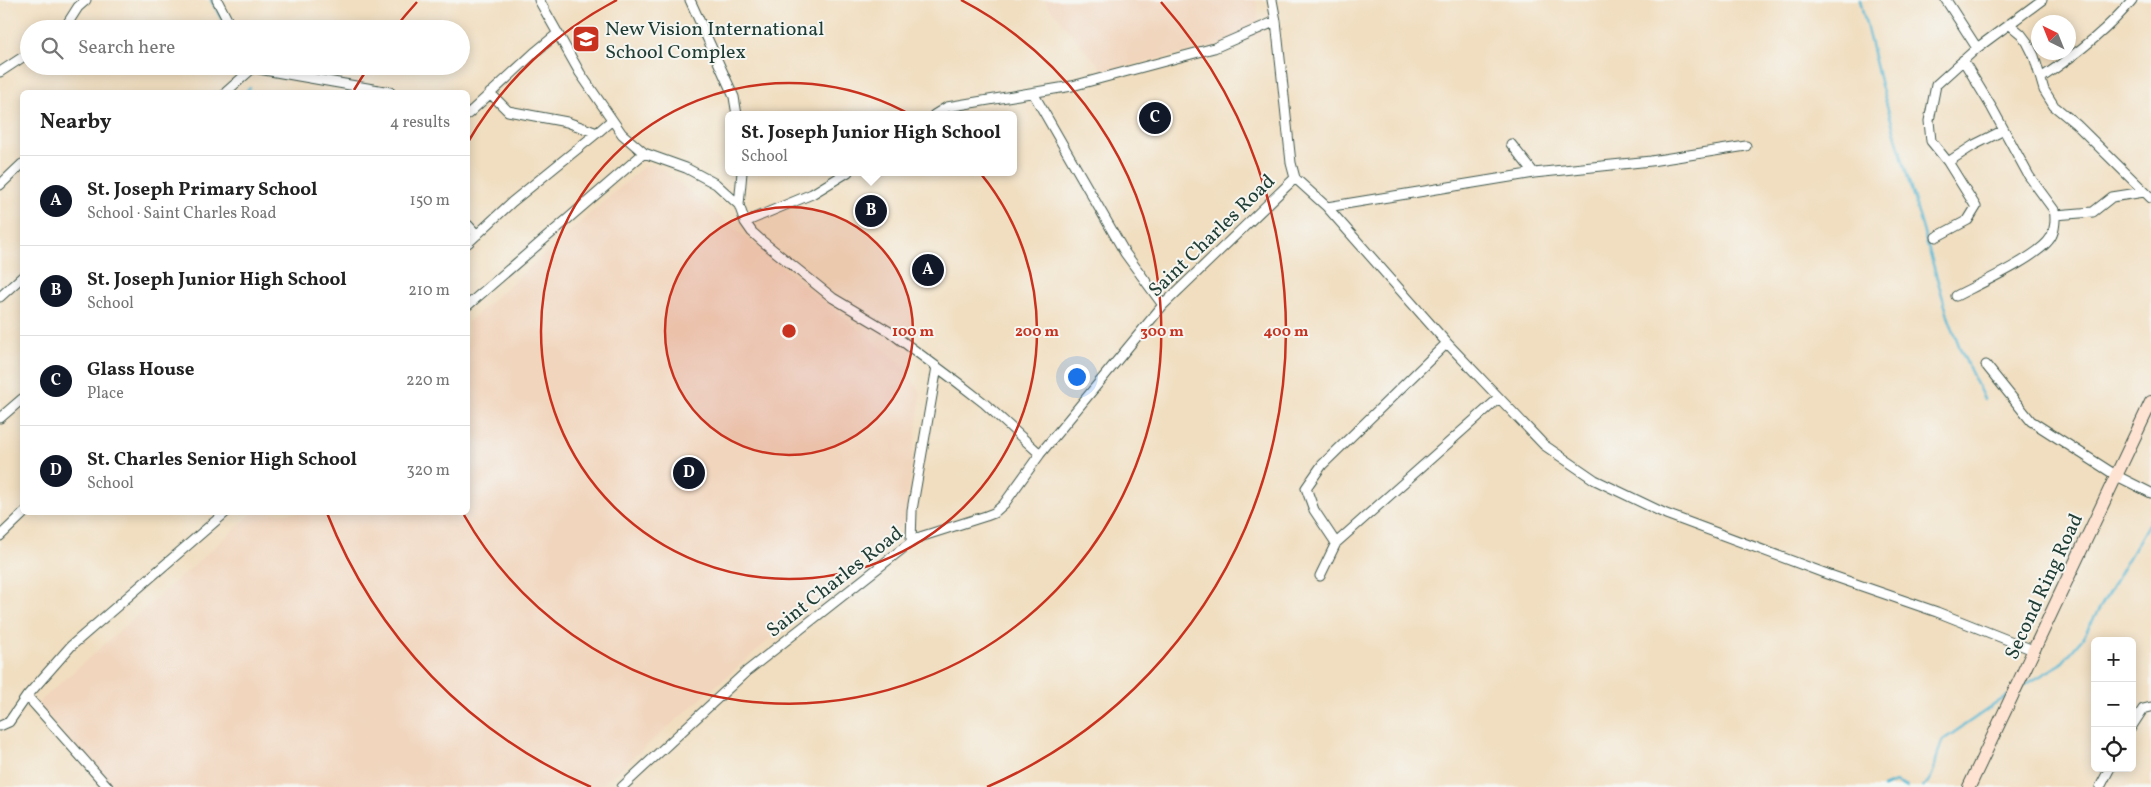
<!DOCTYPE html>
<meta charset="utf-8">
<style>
body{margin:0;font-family:Vollkorn,serif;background:#f6f6f6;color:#222}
.controls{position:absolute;right:15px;bottom:15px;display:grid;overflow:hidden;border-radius:8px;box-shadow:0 2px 12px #0003}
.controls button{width:45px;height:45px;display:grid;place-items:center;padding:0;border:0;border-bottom:1px solid #e0e0e0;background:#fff;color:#222;font:25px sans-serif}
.compass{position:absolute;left:2031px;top:15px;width:45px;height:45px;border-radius:50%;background:#fff;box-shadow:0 2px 12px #0003;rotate:317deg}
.you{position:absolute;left:1076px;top:376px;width:18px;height:18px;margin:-12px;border:4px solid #fff;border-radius:50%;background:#1a73e8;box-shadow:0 0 0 8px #1a73e833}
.badge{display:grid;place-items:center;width:32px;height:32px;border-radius:50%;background:#111827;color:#fff;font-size:16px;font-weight:700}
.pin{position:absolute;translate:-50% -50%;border:2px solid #fff;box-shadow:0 1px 5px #0006}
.popup{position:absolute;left:725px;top:111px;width:292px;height:65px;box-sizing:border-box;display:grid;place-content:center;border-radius:8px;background:#fff;filter:drop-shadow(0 1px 4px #0005);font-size:16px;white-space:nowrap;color:#767676}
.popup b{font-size:19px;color:#222}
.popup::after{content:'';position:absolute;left:50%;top:100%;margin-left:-10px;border:10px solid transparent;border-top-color:#fff}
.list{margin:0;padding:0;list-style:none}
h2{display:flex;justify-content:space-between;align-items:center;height:65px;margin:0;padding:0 20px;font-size:21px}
h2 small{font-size:16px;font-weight:400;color:#767676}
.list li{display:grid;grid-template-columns:32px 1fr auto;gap:15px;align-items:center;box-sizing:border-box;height:90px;padding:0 20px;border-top:1px solid #e0e0e0}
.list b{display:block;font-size:19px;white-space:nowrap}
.list p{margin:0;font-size:16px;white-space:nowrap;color:#767676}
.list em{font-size:16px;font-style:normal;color:#767676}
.icon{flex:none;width:28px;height:28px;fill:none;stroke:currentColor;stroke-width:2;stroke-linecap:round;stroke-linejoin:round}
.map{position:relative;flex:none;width:2151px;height:787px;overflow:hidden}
.search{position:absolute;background:#fff;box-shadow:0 2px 12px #0003;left:20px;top:20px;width:450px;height:55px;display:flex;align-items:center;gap:12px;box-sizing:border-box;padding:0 18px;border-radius:28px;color:#767676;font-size:19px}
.panel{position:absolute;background:#fff;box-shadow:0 2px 12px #0003;left:20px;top:90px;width:450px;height:425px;border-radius:8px}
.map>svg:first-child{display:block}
.built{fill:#f1d5bd}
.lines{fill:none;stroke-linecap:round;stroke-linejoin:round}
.stream{stroke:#55b7d3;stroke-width:2.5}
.street-casing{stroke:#3e5549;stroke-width:11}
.secondary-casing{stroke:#3e5549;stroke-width:14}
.street{stroke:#fff;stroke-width:9}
.secondary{stroke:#fee3d2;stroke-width:12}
.ring{fill:none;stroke:#c8321e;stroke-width:2.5}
.labels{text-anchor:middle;stroke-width:4;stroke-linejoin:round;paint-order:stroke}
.poi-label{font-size:20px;fill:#1f3d34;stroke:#f6f6f2;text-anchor:start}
.street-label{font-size:20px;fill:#1f3d34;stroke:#f6f6f2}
.centre{fill:#c8321e;stroke:#f6f6f2;stroke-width:2.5}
.ring-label{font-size:15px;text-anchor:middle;font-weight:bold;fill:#c8321e;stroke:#f6f6f2;stroke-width:4;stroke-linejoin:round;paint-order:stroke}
</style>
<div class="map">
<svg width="2151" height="787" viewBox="0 0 2151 787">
<rect width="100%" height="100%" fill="#f6f6f2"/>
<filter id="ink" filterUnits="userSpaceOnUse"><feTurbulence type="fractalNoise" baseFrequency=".02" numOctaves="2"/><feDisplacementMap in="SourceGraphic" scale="10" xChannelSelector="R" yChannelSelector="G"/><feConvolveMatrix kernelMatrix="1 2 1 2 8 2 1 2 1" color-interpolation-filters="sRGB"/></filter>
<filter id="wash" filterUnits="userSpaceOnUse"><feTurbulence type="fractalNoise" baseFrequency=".0096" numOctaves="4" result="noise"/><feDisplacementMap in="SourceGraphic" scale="20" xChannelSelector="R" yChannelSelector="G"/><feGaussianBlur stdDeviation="1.12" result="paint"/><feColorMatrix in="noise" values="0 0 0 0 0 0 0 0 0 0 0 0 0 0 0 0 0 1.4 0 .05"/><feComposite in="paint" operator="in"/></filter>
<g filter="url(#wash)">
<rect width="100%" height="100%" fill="#f1dec0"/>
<path class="built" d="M1045 0H1256L1261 36 1104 71 1048 6Z
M652 164 663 170 905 367 921 394 905 522 599 787H111L37 704 253 513 468 512V322L643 167Z"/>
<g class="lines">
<path class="stream" d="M211 0 227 29
M1860 0 1881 85 1948 316 1961 351 1984 399
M246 92 250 88
M2023 686 2061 664 2082 639 2151 519
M1883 787 1895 782 1907 787
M1923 787C1938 774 1934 756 1943 740L2007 696"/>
</g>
</g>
<g filter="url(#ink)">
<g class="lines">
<defs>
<path id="street" d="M217 0 232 29
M539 0 580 73 622 134 644 153 686 168 716 184 739 205 745 222 752 232 762 241 833 298 890 332 957 382 984 403 1040 454
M690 0 734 97 737 115
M1272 0 1276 21 1291 163 1295 178 1327 207 1447 343 1544 445 1595 480 1666 514 1827 574 1937 612 2033 650
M1946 0 1977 48
M2009 24 2021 34 2027 42 2034 56 2044 90 2054 106 2076 124 2151 198
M64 29 78 7 86 0
M253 68 390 92
M0 72 29 53
M2041 78C2074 56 2107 31 2132 0
M226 92 253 68
M490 93 508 111 567 122 597 133 612 120
M1033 93 1125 253 1163 305
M468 114 534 53 557 34
M934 115 947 107 1072 86 1214 48 1276 21
M1511 144 1534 173
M1948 162 1931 141 1929 121 1936 85 1977 48 2042 0
M0 185 22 164
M739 205 742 172
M1327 207 1534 173 1651 161 1746 146
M2055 215 2093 212 2112 197 2144 192
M745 222 812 194 848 172
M468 225 477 235
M1936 237 1968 220 1976 207 1948 162 1974 145 2004 130
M468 243 512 202 597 133
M1956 296C1977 285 2041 256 2051 237 2055 230 2056 218 2054 210L2029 176 1992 108 1963 60
M0 297 22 277
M468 305 644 153
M1986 365 2031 421 2117 476 2151 493
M0 418 22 399
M0 536 25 512
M911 542 912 510 937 367
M1336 543 1314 510 1306 488 1322 465 1447 343
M1320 576 1336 543 1499 398
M27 696 108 787
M0 726 9 722 27 696 71 646 226 512
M2132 726 2143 709 2151 707
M622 787 747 671 911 542 920 537 986 516 994 513 1004 504 1040 454 1163 305 1295 178
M2100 787 2110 768"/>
<path id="secondary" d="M1969 787 2151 402"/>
</defs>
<use href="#street" class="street-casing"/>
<use href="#secondary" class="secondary-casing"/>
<use href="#street" class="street"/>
<use href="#secondary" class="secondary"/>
</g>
</g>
<circle cx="789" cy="331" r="124" fill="#c8321e" fill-opacity=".12"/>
<g class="ring">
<circle cx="789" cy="331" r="124"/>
<circle cx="789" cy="331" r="248"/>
<path d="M468 142A373 373 0 0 1 617 0M961 0A373 373 0 1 1 464 515"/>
<path d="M591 787A497 497 0 0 1 327 513M354 90A497 497 0 0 1 368 68M395 28A497 497 0 0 1 417 2M1161 2A497 497 0 0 1 987 787"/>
</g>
<defs>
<symbol id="school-square" viewBox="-11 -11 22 22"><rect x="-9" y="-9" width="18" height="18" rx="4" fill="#c8321e" stroke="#f6f6f2"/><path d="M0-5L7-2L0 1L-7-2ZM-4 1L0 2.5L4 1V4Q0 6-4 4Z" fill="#fff"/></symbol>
</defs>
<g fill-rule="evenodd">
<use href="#school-square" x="570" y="23" width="32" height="32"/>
</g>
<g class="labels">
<g class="poi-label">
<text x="605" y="35">New Vision International<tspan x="605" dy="23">School Complex</tspan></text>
</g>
<g class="street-label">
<text transform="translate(1211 235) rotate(-44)" y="7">Saint Charles Road</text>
<text transform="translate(834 581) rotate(-38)" y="7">Saint Charles Road</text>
<text transform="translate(2043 586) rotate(-65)" y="7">Second Ring Road</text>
</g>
</g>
<circle cx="789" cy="331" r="8" class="centre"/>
<g class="ring-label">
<text x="913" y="336">100 m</text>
<text x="1037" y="336">200 m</text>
<text x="1162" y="336">300 m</text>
<text x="1286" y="336">400 m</text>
</g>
</svg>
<div class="controls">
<button>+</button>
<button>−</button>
<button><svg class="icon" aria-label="locate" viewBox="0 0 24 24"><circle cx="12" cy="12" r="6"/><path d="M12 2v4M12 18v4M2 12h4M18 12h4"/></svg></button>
</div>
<svg class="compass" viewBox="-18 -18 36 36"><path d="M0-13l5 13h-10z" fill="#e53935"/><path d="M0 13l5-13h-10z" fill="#767676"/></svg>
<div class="you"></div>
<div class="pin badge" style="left:928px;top:270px">A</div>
<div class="pin badge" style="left:871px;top:211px">B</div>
<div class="popup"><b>St. Joseph Junior High School</b>School</div>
<div class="pin badge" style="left:1155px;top:118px">C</div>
<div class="pin badge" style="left:689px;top:473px">D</div>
<div class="search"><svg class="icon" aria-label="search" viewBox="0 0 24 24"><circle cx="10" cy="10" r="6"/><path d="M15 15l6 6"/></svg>Search here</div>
<section class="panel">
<h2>Nearby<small>4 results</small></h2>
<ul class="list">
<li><span class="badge">A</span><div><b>St. Joseph Primary School</b><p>School · Saint Charles Road</p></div><em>150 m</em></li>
<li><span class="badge">B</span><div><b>St. Joseph Junior High School</b><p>School</p></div><em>210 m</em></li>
<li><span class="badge">C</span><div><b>Glass House</b><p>Place</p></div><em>220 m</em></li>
<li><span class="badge">D</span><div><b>St. Charles Senior High School</b><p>School</p></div><em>320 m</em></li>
</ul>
</section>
</div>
